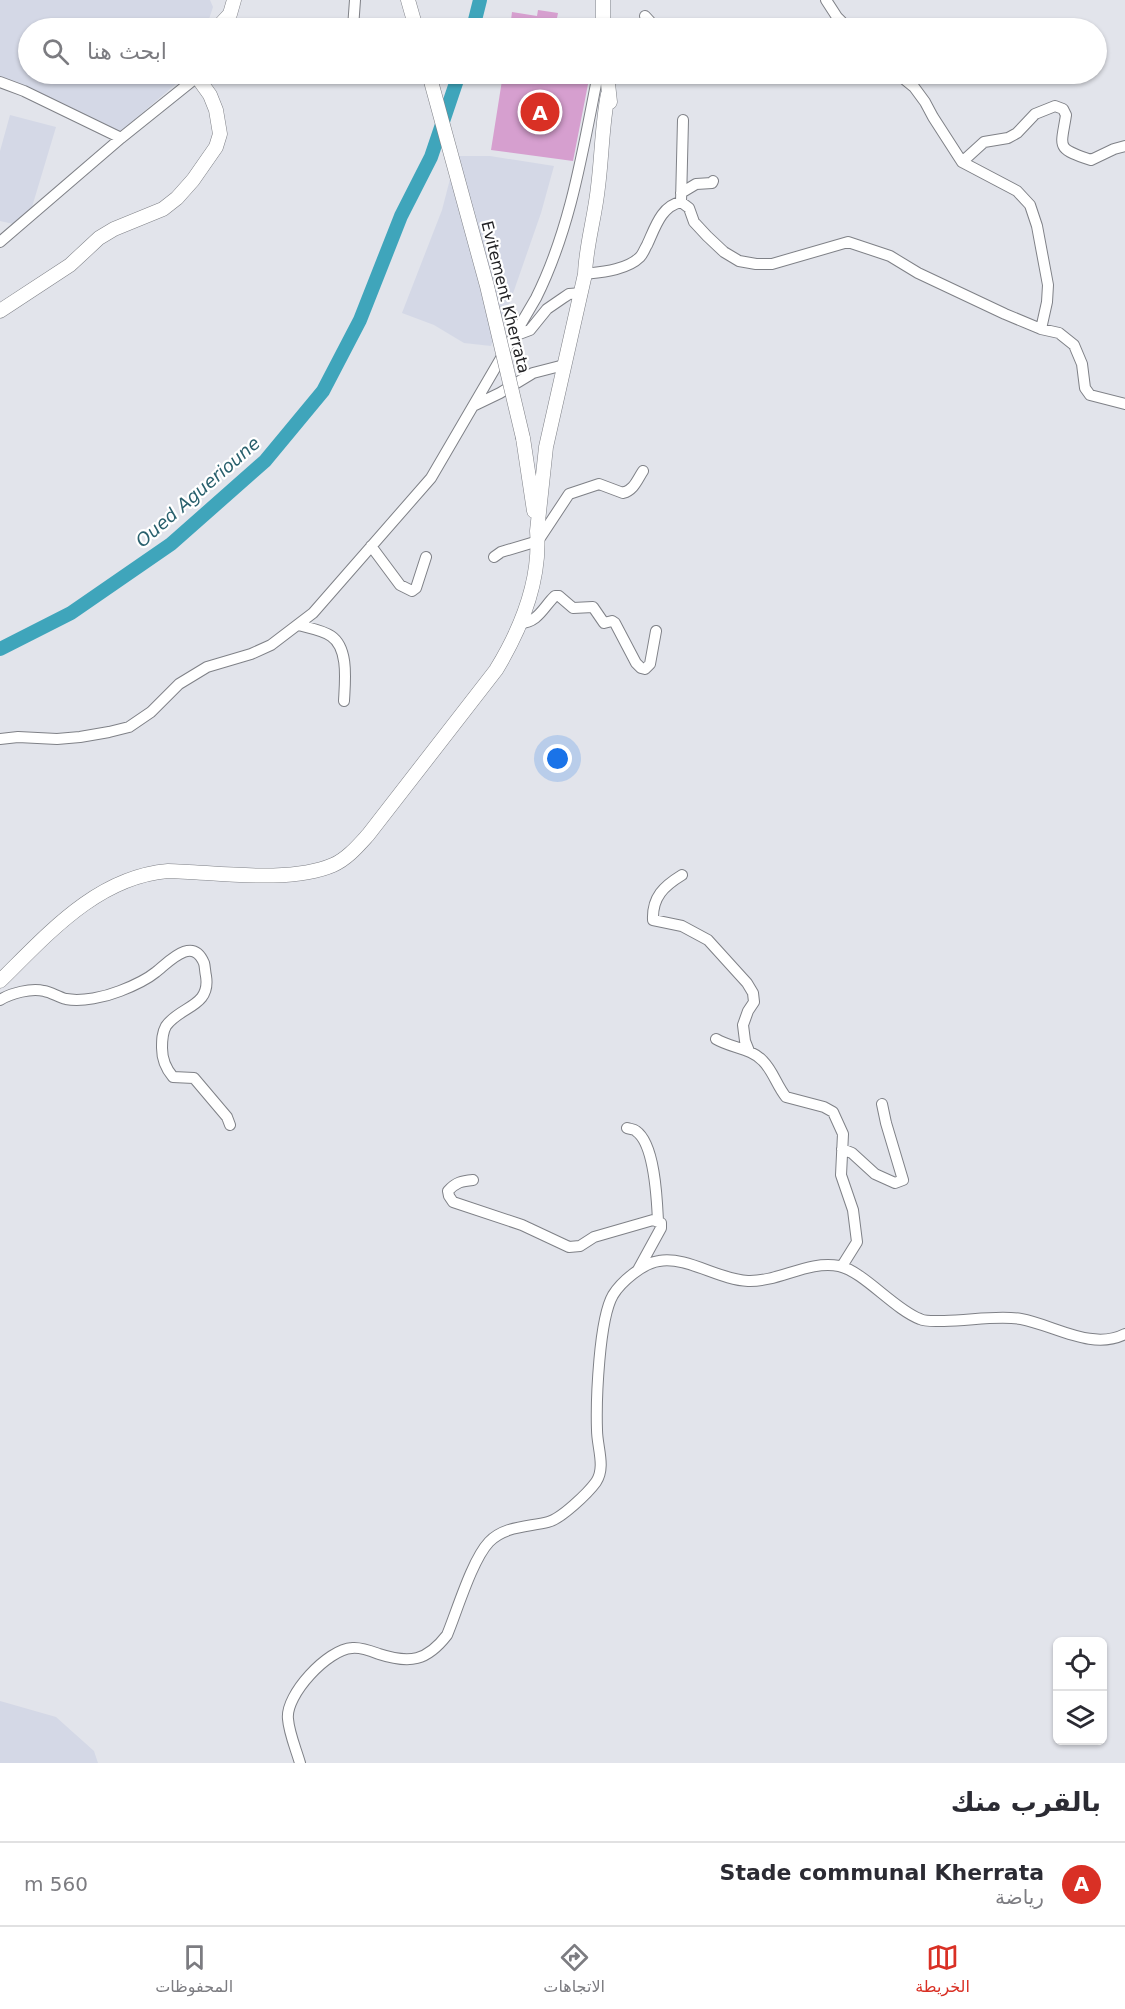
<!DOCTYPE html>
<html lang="ar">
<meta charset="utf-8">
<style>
body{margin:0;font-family:"DejaVu Sans","Noto Naskh Arabic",sans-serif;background:#f2f2f3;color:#2b2b33;direction:rtl}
.controls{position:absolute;right:18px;bottom:18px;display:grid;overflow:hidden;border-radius:9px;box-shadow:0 2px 4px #0004}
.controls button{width:54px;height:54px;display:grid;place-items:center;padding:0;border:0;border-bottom:2px solid #e1e1e2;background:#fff;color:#2b2b33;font:30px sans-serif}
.you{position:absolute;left:558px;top:759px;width:21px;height:21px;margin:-15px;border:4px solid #fff;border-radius:50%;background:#1a73e8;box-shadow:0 0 0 9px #1a73e833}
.badge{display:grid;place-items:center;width:39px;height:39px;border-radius:50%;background:#d93025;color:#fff;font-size:20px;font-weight:700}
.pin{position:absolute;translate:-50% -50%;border:3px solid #fff;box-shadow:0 2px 6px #0006}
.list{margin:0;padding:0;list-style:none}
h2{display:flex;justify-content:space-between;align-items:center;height:78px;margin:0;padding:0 24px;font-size:26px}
h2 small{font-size:20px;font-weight:400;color:#7c7c81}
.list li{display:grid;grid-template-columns:39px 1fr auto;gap:18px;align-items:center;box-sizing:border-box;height:84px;padding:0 24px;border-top:2px solid #e1e1e2}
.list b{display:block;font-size:22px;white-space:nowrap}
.list p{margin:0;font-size:20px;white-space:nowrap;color:#7c7c81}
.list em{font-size:20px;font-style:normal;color:#7c7c81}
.icon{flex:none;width:33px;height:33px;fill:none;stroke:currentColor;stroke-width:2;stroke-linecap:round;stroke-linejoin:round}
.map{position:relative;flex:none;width:1125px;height:1763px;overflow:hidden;direction:ltr}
.search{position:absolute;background:#fff;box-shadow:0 2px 4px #0004;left:18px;right:18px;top:18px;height:66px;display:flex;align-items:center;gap:15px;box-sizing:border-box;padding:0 21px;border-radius:33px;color:#7c7c81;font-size:22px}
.sheet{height:162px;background:#fff}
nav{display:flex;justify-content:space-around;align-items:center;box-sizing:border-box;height:84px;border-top:2px solid #e1e1e2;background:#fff;font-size:16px;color:#7c7c81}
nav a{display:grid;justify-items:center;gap:3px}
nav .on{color:#d93025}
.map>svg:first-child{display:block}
.built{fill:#d4d8e6}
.green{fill:#d69fcf}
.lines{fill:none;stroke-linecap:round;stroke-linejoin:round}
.river{stroke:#3fa5bb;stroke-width:14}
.minor-casing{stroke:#7f8187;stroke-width:12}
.major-casing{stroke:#7f8187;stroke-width:15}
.minor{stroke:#fff;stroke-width:10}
.major{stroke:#fff;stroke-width:14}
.major-bridge-casing{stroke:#7f8187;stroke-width:15;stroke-linecap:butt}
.major-bridge{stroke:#fff;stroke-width:14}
.labels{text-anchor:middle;stroke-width:4.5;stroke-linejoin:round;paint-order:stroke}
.street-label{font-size:16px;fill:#222225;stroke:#fff}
.water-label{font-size:18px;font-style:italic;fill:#29606d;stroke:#fff}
</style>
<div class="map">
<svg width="1125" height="1763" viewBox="0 0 1125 1763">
<rect width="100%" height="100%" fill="#e2e4eb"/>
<path class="built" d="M0 0H210L213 7 206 28H28V74H185V76L120 132 0 77Z
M10 115 56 127 29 217 18 225 0 221V151Z
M456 156H490L554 166 541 213 510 302 491 346 464 343 434 325 402 313 442 210Z
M0 1701 56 1717 94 1751 98 1763H0Z"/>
<path class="green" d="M538 10 558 13 557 18 572 21 579 28H510L512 12 537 16Z
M503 74H590L573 161 491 150Z"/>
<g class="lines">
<path class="river" d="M473 28 480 0
M0 649 71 613 171 544 265 461 323 391 360 320 401 216 431 157 459 74"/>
<defs>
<path id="minor" d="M826 0 837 17 848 28
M645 16 656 28
M353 28 355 0
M898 74 914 87 925 102 933 117 962 162 1017 191 1030 205 1037 226 1048 285 1047 302 1041 329
M0 82 24 91 121 138 197 77
M962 162 984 142 1008 138 1017 133 1035 114 1055 106 1063 109 1066 115C1061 148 1055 148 1091 160L1114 149 1125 146
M681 193 696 184 712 183 713 181
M681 202 683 120
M0 242 121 138
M585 274C602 272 627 270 640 257 643 254 645 248 647 245 655 228 661 206 681 202L689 208 694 222 707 236 724 252 739 261 756 264H772L848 242 890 256 918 273 1005 314 1041 329 1059 333 1074 345 1082 364 1085 388 1090 395 1125 404
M514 336 530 330 547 309 563 298 569 294 582 293
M473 406 500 393 533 373 564 365
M371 546 400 585 412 591 416 588 426 557
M494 557 501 552 538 541 569 494 599 484 623 493C634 490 637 480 643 471
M520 623C538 623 544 606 555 596H559L573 608 593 607 604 623 612 621 615 623 636 663 641 668 645 669 650 664 656 631
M298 625C309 628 322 630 331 636 349 648 345 681 344 701
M0 739 18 737 57 739 80 737 109 732 129 727 151 712 179 684 207 667 251 654 271 645 313 613 431 478 536 298C571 228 583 149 598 74
M682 875C664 886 652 897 653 920L682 926 708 940 747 983 753 993 754 1002 748 1011 743 1025 745 1041 749 1051
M0 1000C11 993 31 988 44 991 51 992 58 997 66 999 82 1002 105 997 120 991 133 986 145 981 156 972 168 963 192 935 204 963 205 966 205 972 206 976 211 1007 180 1006 166 1026 162 1033 162 1040 162 1048 162 1059 167 1070 173 1077L194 1078 227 1117 230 1125
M716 1039C731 1048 751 1048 763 1061 773 1071 777 1086 786 1097L824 1107 833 1112 843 1134 841 1175 853 1210 857 1242 842 1266
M627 1128C630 1129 634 1129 636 1131 655 1144 657 1200 658 1221
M842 1149 852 1153 875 1174 895 1183 903 1180 886 1123 882 1104
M473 1180C462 1181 456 1182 448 1191L449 1196 453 1202 522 1225 569 1247 580 1246 594 1237 653 1220 661 1223V1228L638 1270
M300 1763C296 1749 289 1733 288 1719 285 1695 328 1649 352 1648 361 1647 371 1651 379 1654 410 1664 427 1661 447 1635 457 1611 472 1560 489 1542 504 1526 528 1527 548 1522 561 1519 588 1493 596 1482 606 1467 597 1447 597 1430 596 1400 599 1319 613 1295 621 1282 643 1263 659 1261 687 1256 719 1280 748 1281 779 1282 808 1260 839 1266 863 1271 895 1310 920 1319 926 1322 936 1321 944 1321 969 1321 997 1315 1021 1319 1054 1325 1092 1351 1125 1334"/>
<path id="major" d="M408 0 416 28
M603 0V28
M217 28 230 14 234 0
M607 74 610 102
M0 311 70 265 99 238 114 229 163 209 177 198 193 180 216 147 220 134 216 110 210 95 195 74
M523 438 534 511
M0 981C48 934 97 877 168 871 216 872 289 884 333 865 347 859 358 846 368 835L496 670C521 629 541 580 537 531L546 447 585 274C586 245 595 217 598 187 602 156 602 124 608 94"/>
</defs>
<use href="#minor" class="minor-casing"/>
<use href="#major" class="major-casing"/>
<use href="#minor" class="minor"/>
<use href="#major" class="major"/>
<defs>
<path id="major-bridge" d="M429 74 487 286 523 438"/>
</defs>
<use href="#major-bridge" class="major-bridge-casing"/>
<use href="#major-bridge" class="major-bridge"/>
</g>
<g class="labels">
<g class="street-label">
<text transform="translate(506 297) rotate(76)" y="6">Evitement Kherrata</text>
</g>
<g class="water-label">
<text transform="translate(198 492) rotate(-41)" y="6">Oued Aguerioune</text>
</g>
</g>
</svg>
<div class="controls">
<button><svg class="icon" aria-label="locate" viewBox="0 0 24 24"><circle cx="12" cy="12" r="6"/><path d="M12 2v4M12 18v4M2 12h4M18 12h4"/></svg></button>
<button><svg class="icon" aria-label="layers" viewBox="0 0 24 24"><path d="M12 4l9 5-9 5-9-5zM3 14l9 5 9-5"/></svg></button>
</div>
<div class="you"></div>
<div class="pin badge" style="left:540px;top:112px">A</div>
<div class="search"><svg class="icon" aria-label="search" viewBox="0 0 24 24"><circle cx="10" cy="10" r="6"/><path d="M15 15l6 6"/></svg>ابحث هنا</div>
</div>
<section class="sheet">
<h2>بالقرب منك<small></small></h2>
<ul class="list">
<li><span class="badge">A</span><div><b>Stade communal Kherrata</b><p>رياضة</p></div><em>560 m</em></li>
</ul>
</section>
<nav>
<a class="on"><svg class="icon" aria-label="map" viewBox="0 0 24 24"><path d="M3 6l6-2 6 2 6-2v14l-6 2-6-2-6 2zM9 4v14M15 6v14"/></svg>الخريطة</a>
<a><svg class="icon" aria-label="directions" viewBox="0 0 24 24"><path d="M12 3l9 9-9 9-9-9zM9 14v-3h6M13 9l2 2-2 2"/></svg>الاتجاهات</a>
<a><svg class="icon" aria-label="saved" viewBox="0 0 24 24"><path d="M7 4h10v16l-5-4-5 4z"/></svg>المحفوظات</a>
</nav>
